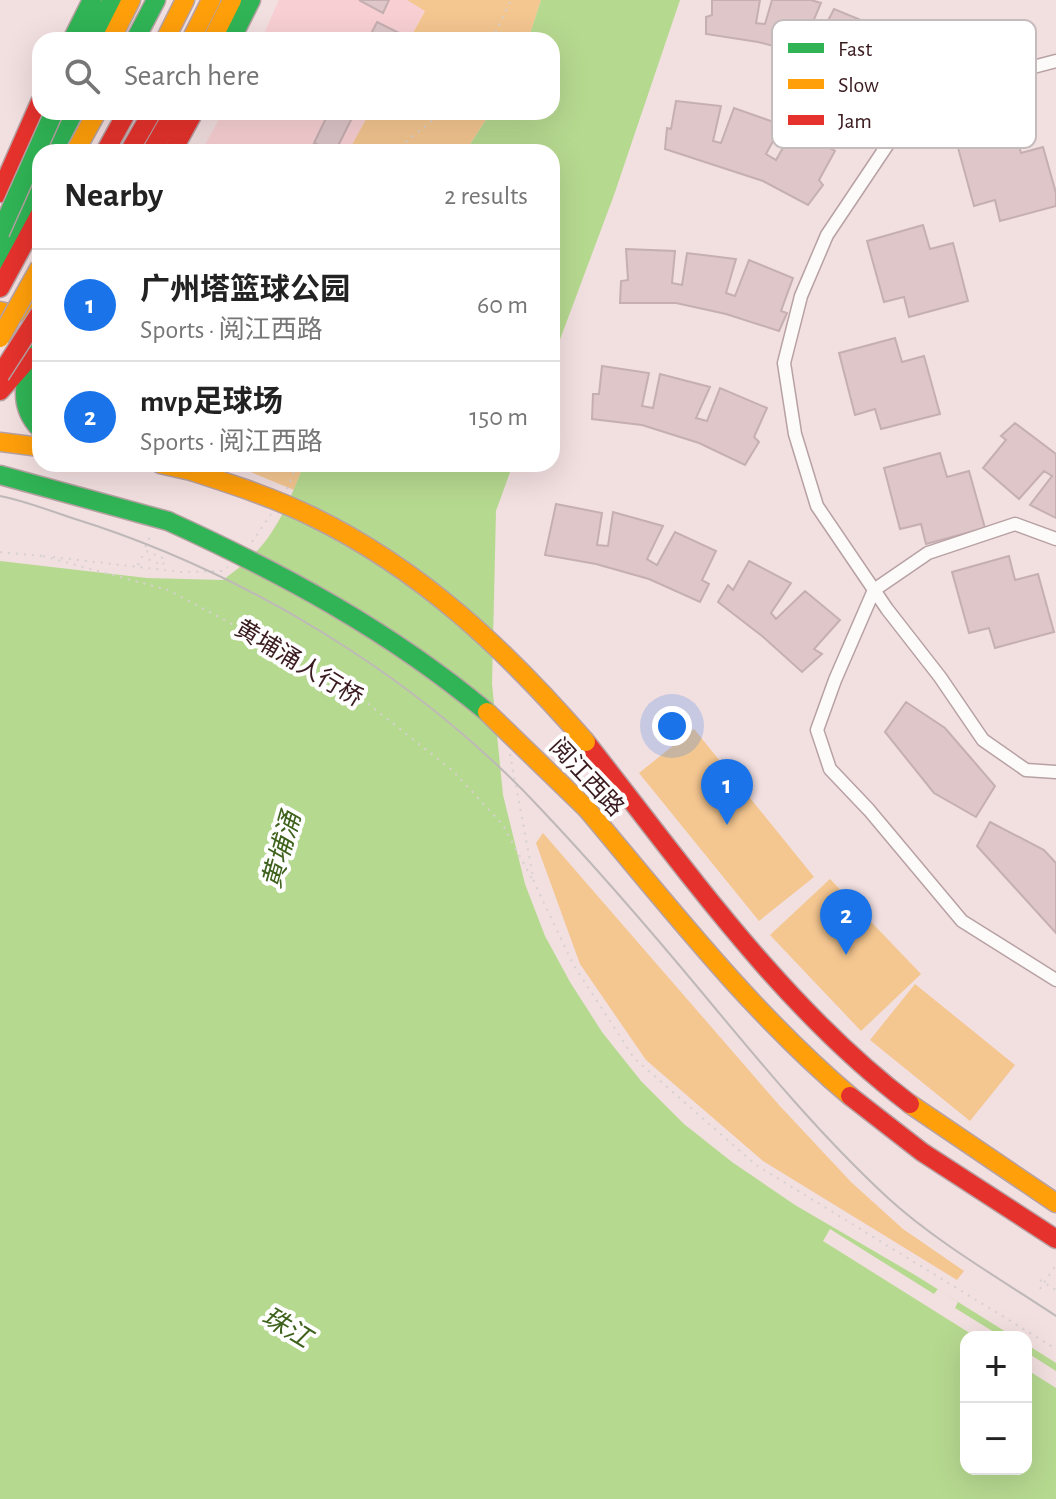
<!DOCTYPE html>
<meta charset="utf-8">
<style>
body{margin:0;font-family:"Alegreya Sans","Noto Sans SC",sans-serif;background:#f2f2f2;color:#222}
.controls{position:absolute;right:24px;bottom:24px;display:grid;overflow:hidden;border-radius:16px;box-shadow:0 8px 32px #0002}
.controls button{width:72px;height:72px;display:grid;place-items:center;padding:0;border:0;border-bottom:2px solid #e0e0e0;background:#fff;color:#222;font:40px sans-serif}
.you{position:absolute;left:672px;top:726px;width:28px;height:28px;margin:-20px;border:6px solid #fff;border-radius:50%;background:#1a73e8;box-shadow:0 0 0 12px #1a73e833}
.badge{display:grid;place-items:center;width:52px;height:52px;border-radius:50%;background:#1a73e8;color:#fff;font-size:26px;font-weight:700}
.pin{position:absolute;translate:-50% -66px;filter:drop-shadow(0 2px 4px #0008)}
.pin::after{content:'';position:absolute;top:42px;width:28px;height:24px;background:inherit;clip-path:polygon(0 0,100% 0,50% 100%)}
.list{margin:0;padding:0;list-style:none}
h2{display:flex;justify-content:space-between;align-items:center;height:104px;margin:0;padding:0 32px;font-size:34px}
h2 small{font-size:26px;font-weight:400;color:#767676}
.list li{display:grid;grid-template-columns:52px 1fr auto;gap:24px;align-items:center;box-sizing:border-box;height:112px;padding:0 32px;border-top:2px solid #e0e0e0}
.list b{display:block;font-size:30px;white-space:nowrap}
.list p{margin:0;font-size:26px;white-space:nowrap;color:#767676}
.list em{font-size:26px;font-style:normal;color:#767676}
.icon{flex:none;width:44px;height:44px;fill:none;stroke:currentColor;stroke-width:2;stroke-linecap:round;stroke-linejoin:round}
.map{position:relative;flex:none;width:1056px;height:1499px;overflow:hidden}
.search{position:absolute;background:#fff;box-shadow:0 8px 32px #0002;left:32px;top:32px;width:528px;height:88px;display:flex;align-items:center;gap:20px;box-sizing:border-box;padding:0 28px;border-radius:24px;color:#767676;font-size:30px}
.panel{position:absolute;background:#fff;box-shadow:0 8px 32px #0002;left:32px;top:144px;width:528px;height:328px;border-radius:24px}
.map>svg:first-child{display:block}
.built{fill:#f8d0d3}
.green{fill:#f4c690}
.water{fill:#b6d990}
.pier{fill:#f2dfe0}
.building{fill:#dec6c9;stroke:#c6afb1;stroke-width:2}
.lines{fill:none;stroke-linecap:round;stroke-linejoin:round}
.street-casing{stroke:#b7a1a3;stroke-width:15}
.fast-casing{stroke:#b7a1a3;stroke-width:21}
.slow-casing{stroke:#b7a1a3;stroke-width:21}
.jam-casing{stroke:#b7a1a3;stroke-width:21}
.path{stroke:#d7d1d1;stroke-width:2;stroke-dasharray:2 6;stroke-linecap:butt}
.street{stroke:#fdfafa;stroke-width:12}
.fast{stroke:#30b455;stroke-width:18}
.slow{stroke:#ff9f0a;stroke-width:18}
.jam{stroke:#e5322d;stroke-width:18}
.tram{stroke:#beb8b8;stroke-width:2}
.fast-bridge-casing{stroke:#b7a1a3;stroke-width:21;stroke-linecap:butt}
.slow-bridge-casing{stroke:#b7a1a3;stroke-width:21;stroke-linecap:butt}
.jam-bridge-casing{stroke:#b7a1a3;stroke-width:21;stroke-linecap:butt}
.fast-bridge{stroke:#30b455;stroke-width:18}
.slow-bridge{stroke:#ff9f0a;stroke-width:18}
.jam-bridge{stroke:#e5322d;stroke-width:18}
.labels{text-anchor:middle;stroke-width:8;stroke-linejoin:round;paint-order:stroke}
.street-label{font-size:24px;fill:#3a1b1f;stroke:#fff}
.water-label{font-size:26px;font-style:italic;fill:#3e621c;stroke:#fff}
.key{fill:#fff;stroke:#c4bbbc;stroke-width:2}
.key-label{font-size:22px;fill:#3a1b1f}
</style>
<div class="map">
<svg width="1056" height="1499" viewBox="0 0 1056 1499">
<rect width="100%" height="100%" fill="#f2dfe0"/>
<path class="built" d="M279 0H407L425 10 409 40H261Z
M223 112H370L348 152H201Z"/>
<path class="green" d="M407 0H541L528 40H409L425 11Z
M370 112H491L465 152H348Z
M231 464H304L294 490Z
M694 729 814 877 759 921 639 773Z
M543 833 779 1105 851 1182 903 1229 964 1271 957 1280 763 1161 646 1060 580 964 536 843Z
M830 879 921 974 861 1031 770 935Z
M915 984 1015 1065 970 1121 870 1040Z"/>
<path class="water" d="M541 0H680L614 195 552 361V152H465L491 112H552V40H528Z
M304 464H513L496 511 492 684 503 795 525 884 545 936 570 982 602 1032 641 1081 684 1124 732 1162 795 1205 915 1275 1014 1337H966V1469H1026V1344L1056 1363V1499H0V561L147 578 223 580C233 572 243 565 252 556 277 533 292 495 304 464Z"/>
<path class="pier" d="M830 1229 934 1294 938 1289 958 1302 955 1308 1002 1337H976L823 1241Z
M1026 1352 1056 1371V1388L1026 1369Z"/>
<path class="building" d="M359 0H389L383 13Z
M712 0H760L756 23 765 24 772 0H811L821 3 807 36 818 40 834 9 878 27 861 56 874 62 892 32 930 59 911 86 916 91 899 108 857 80 808 55 758 42 706 34V17L712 15Z
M377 22 399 33 395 40H368Z
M676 101 721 106 713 141 721 143 734 108 782 125 766 154 776 160 794 128 835 151 819 180 823 185 808 205 763 181 665 149 667 128 671 129Z
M329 112H355L335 152 314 143Z
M1014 129 1021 153 1043 147 1056 193V206L1000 221 995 200 974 206 957 144Z
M923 225 930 249 953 243 968 301 909 317 904 297 884 302 867 241Z
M626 249 675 251 672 283 682 285 687 253 736 259 726 293 735 296 749 260 793 278 781 311 787 313 779 331 726 314 676 303H620L621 281 628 280Z
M895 338 902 362 924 356 940 414 881 429 875 409 855 415 839 353Z
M602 366 649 373 642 406 653 408 660 374 710 387 696 418 707 421 720 388 767 408 754 437 759 442 745 465 699 443 642 425 592 419 593 394H599Z
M1015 423 1056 454V518L1030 505 1052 476 1044 471 1019 499 983 468 1006 440 1001 436Z
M940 453 947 477 969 471 985 528 926 544 921 524 900 529 884 468Z
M556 504 602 513 597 545 608 546 613 512 663 526 647 559 657 565 675 532 716 551 702 580 709 584 700 602 649 579 596 564 545 555Z
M1009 556 1015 580 1038 574 1054 632 995 648 989 628 969 633 952 572Z
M749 561 791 583 771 613 776 619 805 591 840 620 814 649 822 654 802 672 762 636 718 602 728 585 733 590Z
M906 702 945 728 995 786 976 817 934 793 885 732Z
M990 822 1044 850 1056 863V933L977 846Z"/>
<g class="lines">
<defs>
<path id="street" d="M1056 61 984 80 896 132 827 235 801 296 784 363 795 434 817 506 887 609 940 677 983 740 1026 770 1056 772
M1056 539 1015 524 928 553 874 590 835 680 817 730 830 769 869 810 962 921 1056 980"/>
<path id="fast" d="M72 40 92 0
M91 40 112 0
M135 40 156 0
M231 40 251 0
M53 152 74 112
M0 259 40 178
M34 353C25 381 17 405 40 429
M0 475 168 521"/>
<path id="slow" d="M111 40 131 0
M165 40 185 0
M191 40 211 0
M212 40 232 0
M75 152 97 112
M0 311C20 317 29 309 40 293
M0 442 40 447
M160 464 191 471
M587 809C670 908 751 1012 850 1096
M910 1104 1056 1203"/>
<path id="jam" d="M105 152 127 112
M129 152 152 112
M151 152 174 112
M172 152 194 112
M0 193 40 102
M0 288 40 214
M0 391 30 357
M586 742C685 868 782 1007 910 1104
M850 1096 922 1152 1056 1239"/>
</defs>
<use href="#street" class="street-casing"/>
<use href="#fast" class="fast-casing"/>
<use href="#slow" class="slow-casing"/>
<use href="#jam" class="jam-casing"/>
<path class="path" d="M492 40 511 0
M393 152 443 112
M287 489 297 464
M252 542 271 514
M0 552 43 556
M43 556 168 590 326 674 358 696 452 770 503 825 532 879
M53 557 181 572 223 571 228 567
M138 565 142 557 163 565 165 559 144 550 152 532
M510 754 534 882 573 964 634 1058 756 1165 1056 1349
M1040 1280 1056 1290
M1040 1289 1054 1268 1056 1269"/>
<use href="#street" class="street"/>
<use href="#fast" class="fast"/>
<use href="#slow" class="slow"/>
<use href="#jam" class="jam"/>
<path class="tram" d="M0 496C25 501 48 510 72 518 243 571 415 675 538 806 596 867 651 931 705 996 763 1066 821 1136 888 1198 936 1242 1002 1280 1056 1316"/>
<defs>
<path id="fast-bridge" d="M0 233 54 112
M168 521C282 573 390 631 487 712"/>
<path id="slow-bridge" d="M0 338 40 267
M191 471C231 484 272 497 311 516 421 569 506 650 586 742
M487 712 587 809"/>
<path id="jam-bridge" d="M0 375 40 313"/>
</defs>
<use href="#fast-bridge" class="fast-bridge-casing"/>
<use href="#slow-bridge" class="slow-bridge-casing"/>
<use href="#jam-bridge" class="jam-bridge-casing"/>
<use href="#fast-bridge" class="fast-bridge"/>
<use href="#slow-bridge" class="slow-bridge"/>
<use href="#jam-bridge" class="jam-bridge"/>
</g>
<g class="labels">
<g class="street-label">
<text transform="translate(299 663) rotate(31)" y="8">黄埔涌人行桥</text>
<text transform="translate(587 777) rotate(47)" y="8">阅江西路</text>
</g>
<g class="water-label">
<text transform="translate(281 850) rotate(-74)" y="9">黄埔涌</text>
<text transform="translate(287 1327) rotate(31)" y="9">珠江</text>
</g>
</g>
<rect x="772" y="20" width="264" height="128" rx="12" class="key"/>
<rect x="788" y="43" width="36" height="10" fill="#30b455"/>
<rect x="788" y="79" width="36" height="10" fill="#ff9f0a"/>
<rect x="788" y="115" width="36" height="10" fill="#e5322d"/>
<g class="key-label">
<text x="838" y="56">Fast</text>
<text x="838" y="92">Slow</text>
<text x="838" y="128">Jam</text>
</g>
</svg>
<div class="controls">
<button>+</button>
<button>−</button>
</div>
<div class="you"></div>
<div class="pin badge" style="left:727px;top:825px">1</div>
<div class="pin badge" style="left:846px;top:955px">2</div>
<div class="search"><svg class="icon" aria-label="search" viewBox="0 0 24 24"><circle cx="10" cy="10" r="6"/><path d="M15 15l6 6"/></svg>Search here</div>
<section class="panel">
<h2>Nearby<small>2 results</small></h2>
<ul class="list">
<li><span class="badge">1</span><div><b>广州塔篮球公园</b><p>Sports · 阅江西路</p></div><em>60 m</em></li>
<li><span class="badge">2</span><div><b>mvp足球场</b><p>Sports · 阅江西路</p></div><em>150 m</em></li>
</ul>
</section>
</div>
